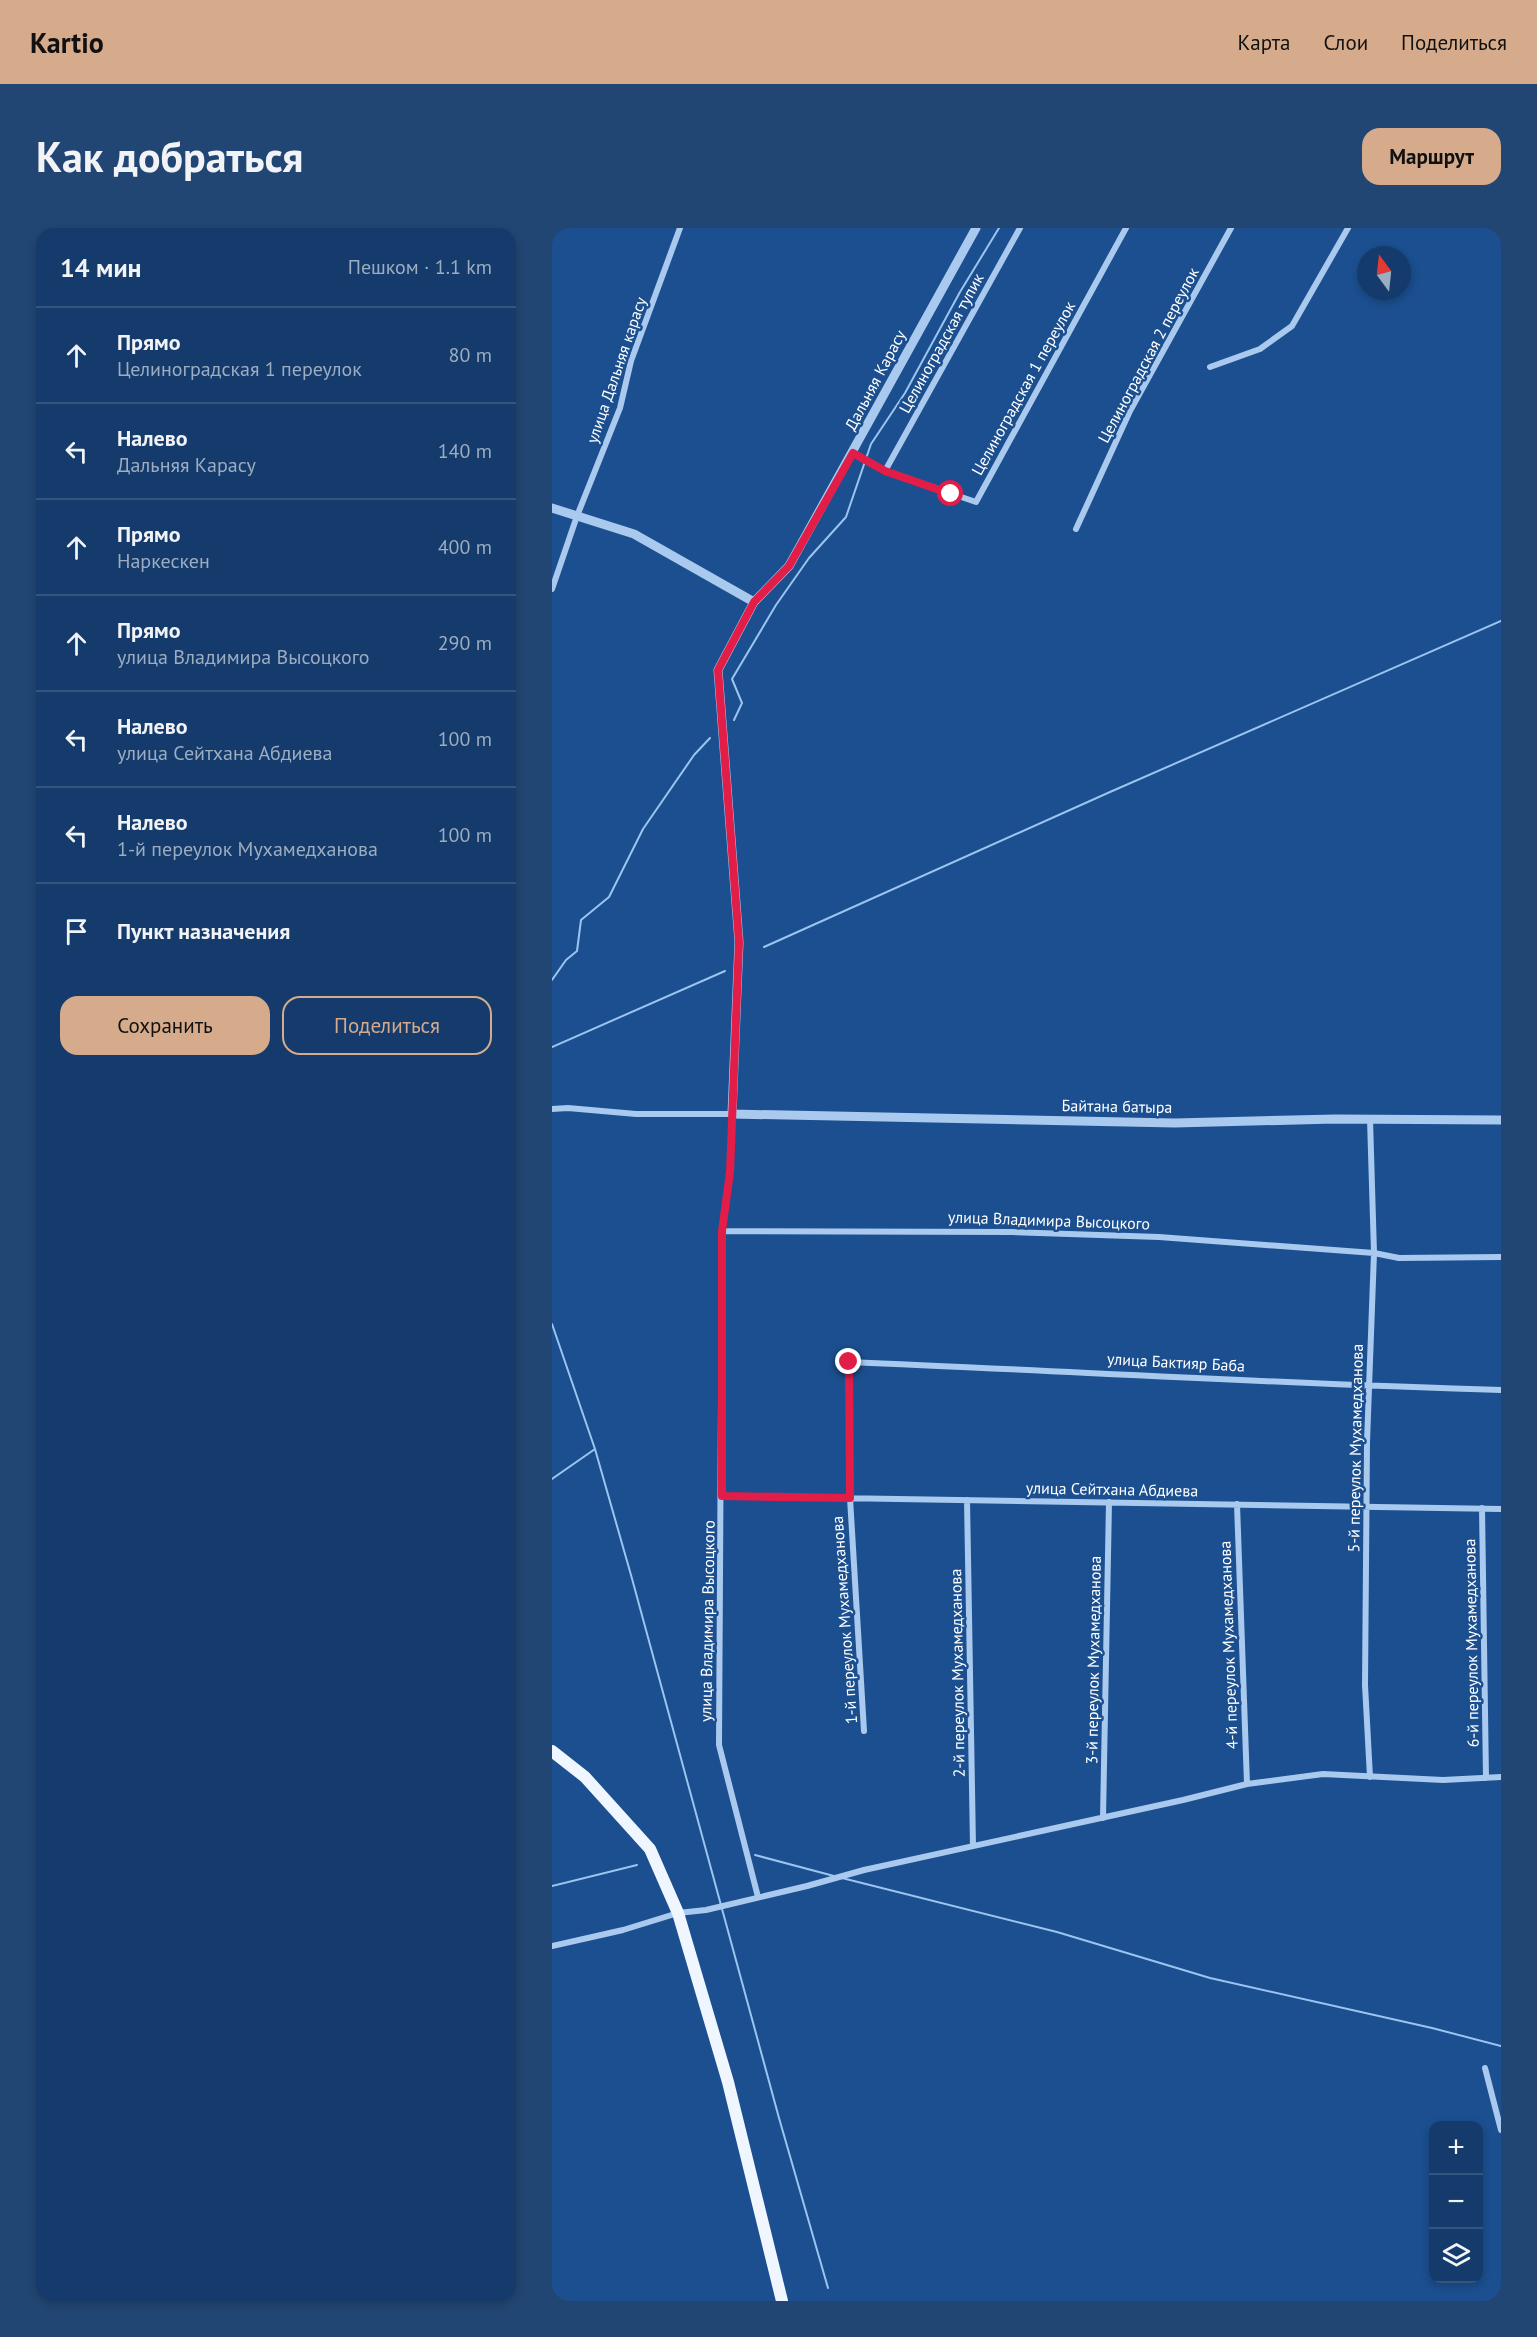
<!DOCTYPE html>
<html lang="ru">
<meta charset="utf-8">
<style>
body{margin:0;font-family:"PT Sans",sans-serif;background:#214673;color:#f1f3f6}
.controls{position:absolute;right:18px;bottom:18px;display:grid;overflow:hidden;border-radius:12px;box-shadow:0 3px 9px #0003}
.controls button{width:54px;height:54px;display:grid;place-items:center;padding:0;border:0;border-bottom:2px solid #33557e;background:#143b6b;color:#f1f3f6;font:30px sans-serif}
.compass{position:absolute;left:805px;top:18px;width:54px;height:54px;border-radius:50%;background:#143b6b;box-shadow:0 3px 9px #0003;rotate:345deg}
.stop{position:absolute;width:18px;height:18px;margin:-14px;border:4px solid #e11d48;border-radius:50%;background:#fff}
.stop.end{background:#e11d48;border-color:#fff;box-shadow:0 2px 6px #0008}
.list{margin:0;padding:0;list-style:none}
h2{display:flex;justify-content:space-between;align-items:center;height:78px;margin:0;padding:0 24px;font-size:26px}
h2 small{font-size:20px;font-weight:400;color:#9dadc1}
.list li{display:grid;grid-template-columns:39px 1fr auto;gap:18px;align-items:center;box-sizing:border-box;height:96px;padding:0 24px;border-top:2px solid #33557e}
.list b{display:block;font-size:22px;white-space:nowrap}
.list p{margin:0;font-size:20px;white-space:nowrap;color:#9dadc1}
.list em{font-size:20px;font-style:normal;color:#9dadc1}
.actions{display:flex;gap:12px;padding:18px 24px}
.actions a{flex:1;padding:14px 0;border:2px solid #d6ab8b;border-radius:18px;text-align:center;font-size:21px;color:#d6ab8b}
.actions .main{background:#d6ab8b;color:#111}
.icon{flex:none;width:33px;height:33px;fill:none;stroke:currentColor;stroke-width:2;stroke-linecap:round;stroke-linejoin:round}
.map{position:relative;flex:none;width:949px;height:2073px;overflow:hidden;border-radius:18px}
header{display:flex;align-items:center;gap:36px;box-sizing:border-box;height:84px;padding:0 30px;background:#d6ab8b;color:#111}
header strong{font-size:28px}
nav{display:flex;gap:33px;margin-inline-start:auto;font-size:21px}
.intro{display:flex;align-items:center;justify-content:space-between;box-sizing:border-box;height:144px;padding:0 36px}
h1{margin:0;font-size:42px}
.button{padding:15px 27px;border-radius:18px;background:#d6ab8b;color:#111;font-size:21px;font-weight:700}
main{display:flex;gap:36px;padding:0 36px}
aside{flex:1;background:#143b6b;border-radius:18px;box-shadow:0 3px 9px #0003}
.map>svg:first-child{display:block}
.lines{fill:none;stroke-linecap:round;stroke-linejoin:round}
.stream{stroke:#9cc4f0;stroke-width:2}
.minor{stroke:#a9c9ee;stroke-width:6}
.tertiary{stroke:#a9c9ee;stroke-width:9}
.primary{stroke:#f0f6ff;stroke-width:12}
.route{stroke:#e11d48;stroke-width:8}
.labels{text-anchor:middle;stroke-width:5;stroke-linejoin:round;paint-order:stroke}
.street-label{font-size:16px;fill:#fff;stroke:#1b4f8f}
</style>
<header>
<strong>Kartio</strong>
<nav><a>Карта</a><a>Слои</a><a>Поделиться</a></nav>
</header>
<div class="intro"><h1>Как добраться</h1><a class="button">Маршрут</a></div>
<main>
<aside>
<h2>14 мин<small>Пешком · 1.1 km</small></h2>
<ul class="list">
<li><svg class="icon" aria-label="ahead" viewBox="0 0 24 24"><path d="M12 20V5M6 11l6-6 6 6"/></svg><div><b>Прямо</b><p>Целиноградская 1 переулок</p></div><em>80 m</em></li>
<li><svg class="icon" aria-label="left" viewBox="0 0 24 24"><path d="M17 20v-9H6M10 6l-5 5 5 5"/></svg><div><b>Налево</b><p>Дальняя Карасу</p></div><em>140 m</em></li>
<li><svg class="icon" aria-label="ahead" viewBox="0 0 24 24"><path d="M12 20V5M6 11l6-6 6 6"/></svg><div><b>Прямо</b><p>Наркескен</p></div><em>400 m</em></li>
<li><svg class="icon" aria-label="ahead" viewBox="0 0 24 24"><path d="M12 20V5M6 11l6-6 6 6"/></svg><div><b>Прямо</b><p>улица Владимира Высоцкого</p></div><em>290 m</em></li>
<li><svg class="icon" aria-label="left" viewBox="0 0 24 24"><path d="M17 20v-9H6M10 6l-5 5 5 5"/></svg><div><b>Налево</b><p>улица Сейтхана Абдиева</p></div><em>100 m</em></li>
<li><svg class="icon" aria-label="left" viewBox="0 0 24 24"><path d="M17 20v-9H6M10 6l-5 5 5 5"/></svg><div><b>Налево</b><p>1-й переулок Мухамедханова</p></div><em>100 m</em></li>
<li><svg class="icon" aria-label="arrive" viewBox="0 0 24 24"><path d="M6 21V4h12l-3 4 3 4H6"/></svg><div><b>Пункт назначения</b></div></li>
</ul>
<div class="actions"><a class="main">Сохранить</a><a>Поделиться</a></div>
</aside>
<div class="map">
<svg width="949" height="2073" viewBox="0 0 949 2073">
<rect width="100%" height="100%" fill="#1b4f8f"/>
<g class="lines">
<path class="stream" d="M182 492 190 475 180 451 224 377 257 330 294 289 319 216 353 165 408 64 447 0
M212 719 558 564 949 393
M0 752 14 732 25 723 29 692 57 669 91 601 142 527 158 510
M0 819 173 743
M0 1096 43 1221 79 1347 227 1890 276 2060
M0 1251 43 1221
M203 1627 282 1648
M290 1650 505 1704 658 1750 880 1800 949 1818
M0 1658 85 1637"/>
<path class="minor" d="M658 139 708 121 740 98 796 0
M301 225 333 243 424 274 574 0
M333 243 468 0
M524 301 578 183 679 0
M0 361 25 288 68 180 79 133 128 0
M0 881 16 880 84 886H180L178 944 170 1003 167 1517 206 1669
M818 891 822 1025 815 1214 813 1457 818 1549
M170 1003 460 1004 607 1009 822 1025 847 1030 949 1029
M170 1268 949 1281
M415 1272 421 1618
M685 1276 695 1556
M930 1280 934 1550
M312 1503 298 1270 297 1134C515 1143 732 1156 949 1162
M551 1590 557 1274
M0 1718 71 1702 126 1685 154 1682 255 1658 312 1642 631 1572 695 1556 771 1546 891 1552 949 1549
M933 1840 949 1902"/>
<path class="tertiary" d="M424 0 237 338 202 374 166 442 187 714 180 886 623 895 783 891 949 892
M0 280 82 306 202 374"/>
<path class="primary" d="M0 1523 33 1549 98 1621 126 1685 176 1854 230 2073"/>
</g>
<g class="lines">
<path class="route" d="M297 1134 298 1270 170 1268V1003L178 944 187 714 166 442 202 374 237 338 301 225 333 243 399 266"/>
</g>
<g class="labels">
<g class="street-label">
<text transform="translate(389 115) rotate(-61)" y="6">Целиноградская тупик</text>
<text transform="translate(596 127) rotate(-62)" y="6">Целиноградская 2 переулок</text>
<text transform="translate(64 142) rotate(-71)" y="6">улица Дальняя карасу</text>
<text transform="translate(323 152) rotate(-62)" y="6">Дальняя Карасу</text>
<text transform="translate(471 160) rotate(-61)" y="6">Целиноградская 1 переулок</text>
<text transform="translate(565 878) rotate(1)" y="6">Байтана батыра</text>
<text transform="translate(497 992) rotate(2)" y="6">улица Владимира Высоцкого</text>
<text transform="translate(624 1134) rotate(3)" y="6">улица Бактияр Баба</text>
<text transform="translate(803 1220) rotate(-89)" y="6">5-й переулок Мухамедханова</text>
<text transform="translate(560 1261) rotate(1)" y="6">улица Сейтхана Абдиева</text>
<text transform="translate(292 1392) rotate(-94)" y="6">1-й переулок Мухамедханова</text>
<text transform="translate(155 1393) rotate(-89)" y="6">улица Владимира Высоцкого</text>
<text transform="translate(919 1415) rotate(-91)" y="6">6-й переулок Мухамедханова</text>
<text transform="translate(676 1417) rotate(-92)" y="6">4-й переулок Мухамедханова</text>
<text transform="translate(541 1432) rotate(-89)" y="6">3-й переулок Мухамедханова</text>
<text transform="translate(405 1445) rotate(-91)" y="6">2-й переулок Мухамедханова</text>
</g>
</g>
</svg>
<div class="controls">
<button>+</button>
<button>−</button>
<button><svg class="icon" aria-label="layers" viewBox="0 0 24 24"><path d="M12 4l9 5-9 5-9-5zM3 14l9 5 9-5"/></svg></button>
</div>
<svg class="compass" viewBox="-18 -18 36 36"><path d="M0-13l5 13h-10z" fill="#e53935"/><path d="M0 13l5-13h-10z" fill="#9dadc1"/></svg>
<div class="stop" style="left:399px;top:266px"></div>
<div class="stop end" style="left:297px;top:1134px"></div>
</div>
</main>
